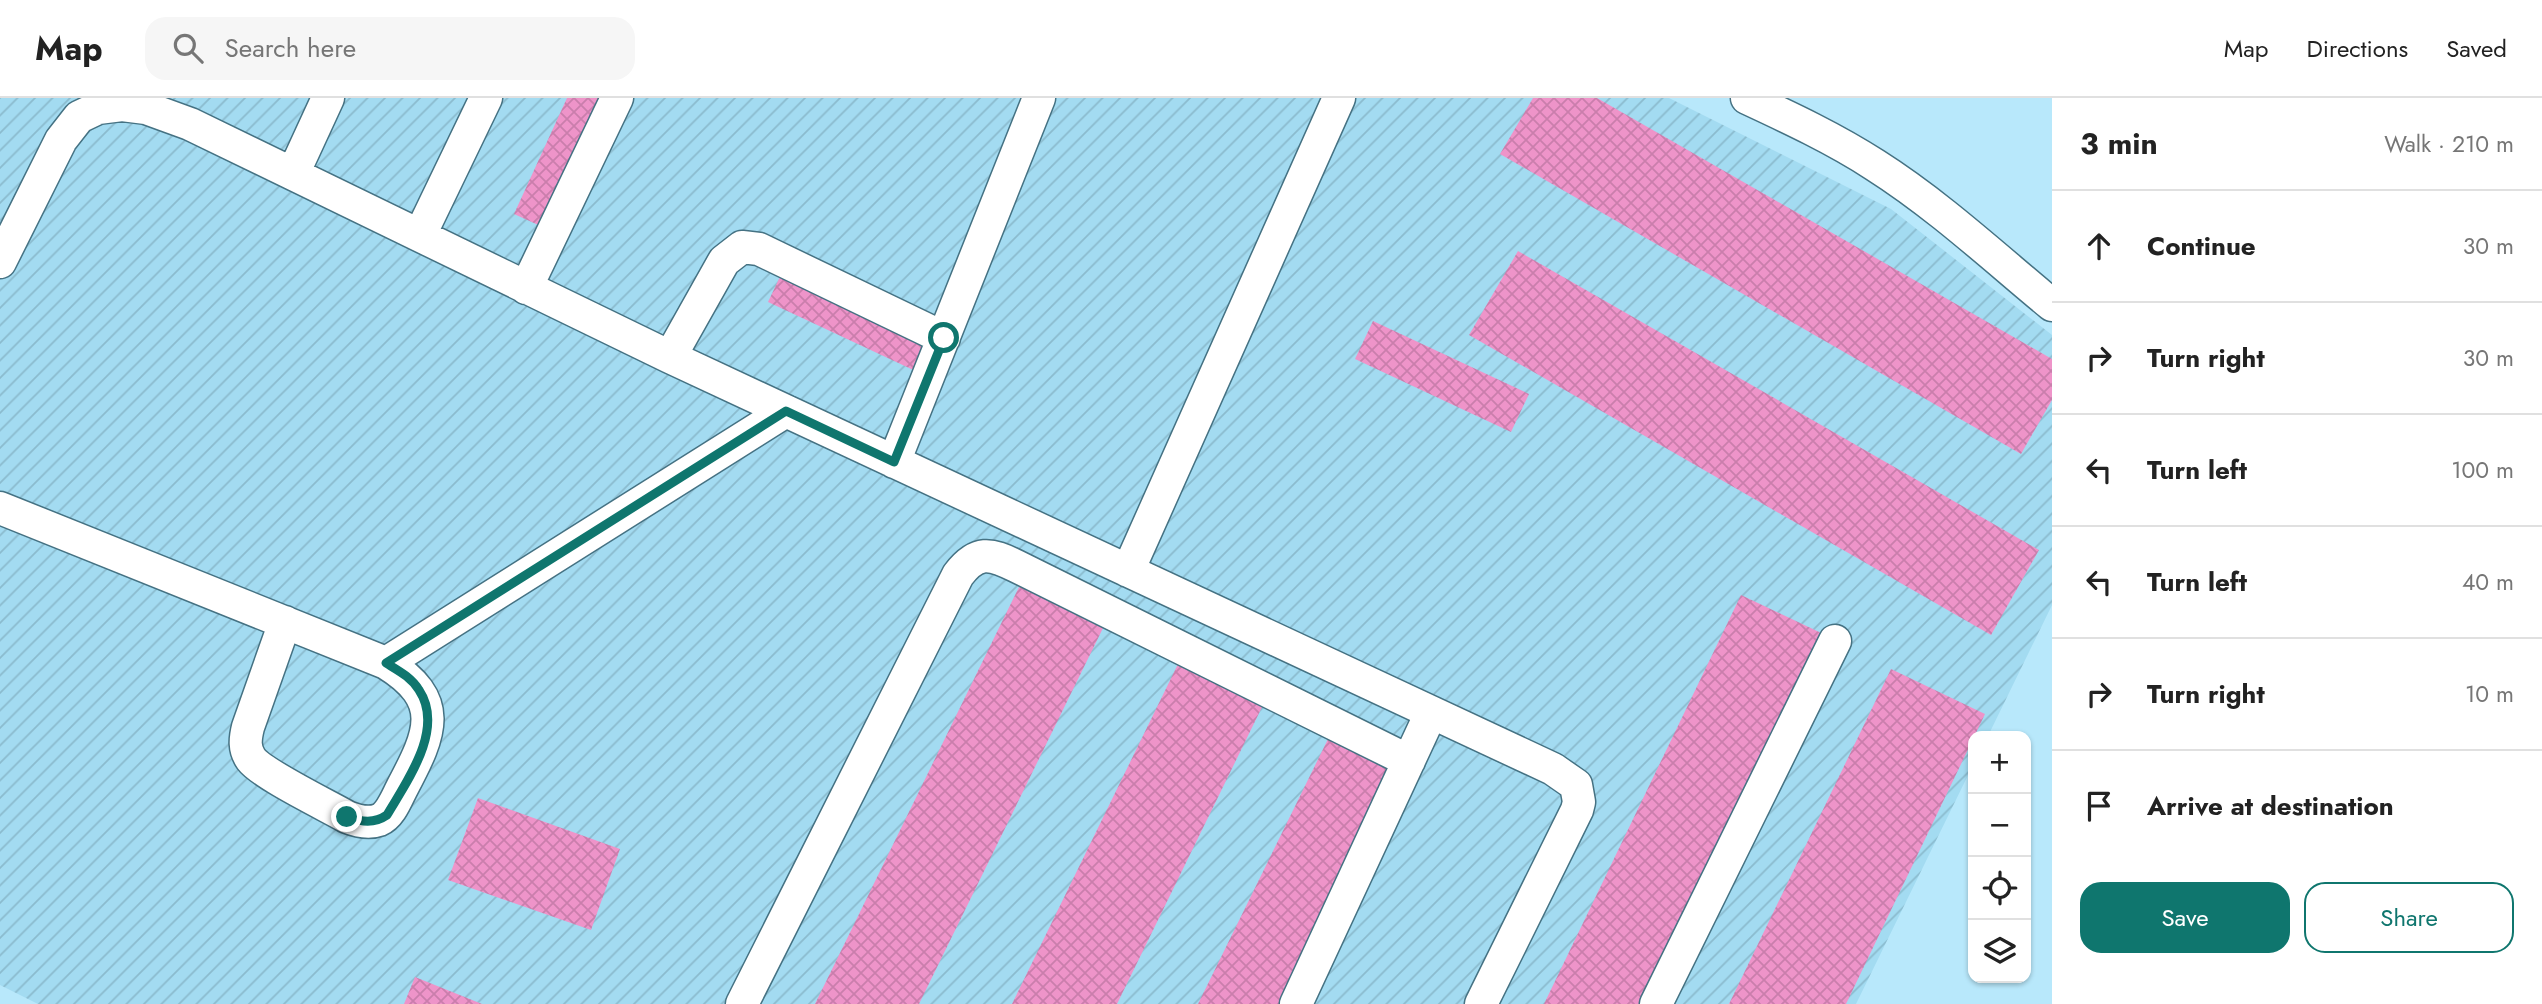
<!DOCTYPE html>
<meta charset="utf-8">
<style>
body{margin:0;font-family:Jost,sans-serif;background:#f6f6f6;color:#222}
.controls{position:absolute;right:21px;bottom:21px;display:grid;overflow:hidden;border-radius:14px;box-shadow:0 2px 5px #0004}
.controls button{width:63px;height:63px;display:grid;place-items:center;padding:0;border:0;border-bottom:2px solid #e0e0e0;background:#fff;color:#222;font:35px sans-serif}
.stop{position:absolute;width:21px;height:21px;margin:-16px;border:5px solid #0f766e;border-radius:50%;background:#fff}
.stop.end{background:#0f766e;border-color:#fff;box-shadow:0 2px 7px #0008}
.list{margin:0;padding:0;list-style:none}
h2{display:flex;justify-content:space-between;align-items:center;height:91px;margin:0;padding:0 28px;font-size:30px}
h2 small{font-size:23px;font-weight:400;color:#767676}
.list li{display:grid;grid-template-columns:46px 1fr auto;gap:21px;align-items:center;box-sizing:border-box;height:112px;padding:0 28px;border-top:2px solid #e0e0e0}
.list b{display:block;font-size:26px;white-space:nowrap}
.list em{font-size:23px;font-style:normal;color:#767676}
.actions{display:flex;gap:14px;padding:21px 28px}
.actions a{flex:1;padding:16px 0;border:2px solid #0f766e;border-radius:21px;text-align:center;font-size:24px;color:#0f766e}
.actions .main{background:#0f766e;color:#fff}
.icon{flex:none;width:38px;height:38px;fill:none;stroke:currentColor;stroke-width:2;stroke-linecap:round;stroke-linejoin:round}
.map{position:relative;flex:none;width:2052px;height:906px;overflow:hidden}
header{display:flex;align-items:center;gap:42px;box-sizing:border-box;height:98px;padding:0 35px;background:#fff;border-bottom:2px solid #e0e0e0}
header strong{font-size:33px}
nav{display:flex;gap:38px;margin-inline-start:auto;font-size:24px}
.search{width:490px;height:63px;background:#f6f6f6;display:flex;align-items:center;gap:18px;box-sizing:border-box;padding:0 24px;border-radius:21px;color:#767676;font-size:26px}
main{display:flex}
aside{flex:1;background:#fff}
.map>svg:first-child{display:block}
.industrial{fill:url(#industrial-furrows)}
.building{fill:url(#building-cross-hatch)}
.lines{fill:none;stroke-linecap:round;stroke-linejoin:round}
.minor-casing{stroke:#457283;stroke-width:35}
.minor{stroke:#fff;stroke-width:32}
.route{stroke:#0f766e;stroke-width:9}
</style>
<header>
<strong>Map</strong>
<div class="search"><svg class="icon" aria-label="search" viewBox="0 0 24 24"><circle cx="10" cy="10" r="6"/><path d="M15 15l6 6"/></svg>Search here</div>
<nav><a>Map</a><a>Directions</a><a>Saved</a></nav>
</header>
<main>
<div class="map">
<svg width="2052" height="906" viewBox="0 0 2052 906">
<defs>
<pattern id="industrial-furrows" width="10" height="10" patternUnits="userSpaceOnUse" patternTransform="scale(1.75)"><rect width="10" height="10" fill="#a3dbf1"/><path d="M-1 1l2-2M0 10L10 0M9 11l2-2" fill="none" stroke="#8bbbce"/></pattern>
<pattern id="building-cross-hatch" width="8" height="8" patternUnits="userSpaceOnUse" patternTransform="scale(1.75)"><rect width="8" height="8" fill="#ee94c9"/><path d="M0 0l8 8M0 8l8-8" fill="none" stroke="#ca7eac"/></pattern>
</defs>
<rect width="100%" height="100%" fill="#b8e8fb"/>
<path class="industrial" d="M0 0H1669L1891 111 2052 237V507L1988 638H1973V667L1856 906H38L0 887Z"/>
<path class="building" d="M567 0H618L556 135 514 116Z
M1533 0H1597L2052 261V302L2021 356 1500 56Z
M1518 153 2039 452 1991 537 1469 237Z
M786 166 943 240 924 277 768 204Z
M1373 223 1529 296 1511 334 1355 261Z
M1020 487 1104 528 919 906H815Z
M1741 497 1836 542 1661 906H1544Z
M1178 566 1263 607 1117 906H1012Z
M1891 571 1985 616 1846 906H1729Z
M1328 641 1413 682 1303 906H1198Z
M478 700 620 751 591 832 448 782Z
M415 879 482 906H404Z"/>
<g class="lines">
<defs>
<path id="minor" d="M1747 0C1790 20 1835 41 1875 67 1938 107 1994 159 2052 207
M293 76 328 0
M420 137 486 0
M0 164 61 42 79 19 98 10 122 7 146 10 190 26 670 259 1553 671 1576 687 1579 704 1577 712 1481 906
M526 190 617 0
M670 259 724 163 742 149 759 151 944 240
M894 364 1039 0
M0 410 386 565C446 602 431 635 403 688 397 699 391 717 379 722 368 726 357 723 347 719 328 708 262 676 251 661 244 651 245 641 248 629L285 524
M1128 473 1339 0
M386 565 786 313
M742 906 958 477C977 452 990 455 1016 468L1409 663
M1296 906 1431 615
M1656 906 1835 543"/>
</defs>
<use href="#minor" class="minor-casing"/>
<use href="#minor" class="minor"/>
</g>
<g class="lines">
<path class="route" d="M347 719C362 724 374 726 387 717 407 683 445 631 419 592 411 579 399 573 386 565L786 313 894 364 944 240"/>
</g>
</svg>
<div class="controls">
<button>+</button>
<button>−</button>
<button><svg class="icon" aria-label="locate" viewBox="0 0 24 24"><circle cx="12" cy="12" r="6"/><path d="M12 2v4M12 18v4M2 12h4M18 12h4"/></svg></button>
<button><svg class="icon" aria-label="layers" viewBox="0 0 24 24"><path d="M12 4l9 5-9 5-9-5zM3 14l9 5 9-5"/></svg></button>
</div>
<div class="stop" style="left:944px;top:240px"></div>
<div class="stop end" style="left:347px;top:719px"></div>
</div>
<aside>
<h2>3 min<small>Walk · 210 m</small></h2>
<ul class="list">
<li><svg class="icon" aria-label="ahead" viewBox="0 0 24 24"><path d="M12 20V5M6 11l6-6 6 6"/></svg><div><b>Continue</b></div><em>30 m</em></li>
<li><svg class="icon" aria-label="right" viewBox="0 0 24 24"><path d="M7 20v-9h11M14 6l5 5-5 5"/></svg><div><b>Turn right</b></div><em>30 m</em></li>
<li><svg class="icon" aria-label="left" viewBox="0 0 24 24"><path d="M17 20v-9H6M10 6l-5 5 5 5"/></svg><div><b>Turn left</b></div><em>100 m</em></li>
<li><svg class="icon" aria-label="left" viewBox="0 0 24 24"><path d="M17 20v-9H6M10 6l-5 5 5 5"/></svg><div><b>Turn left</b></div><em>40 m</em></li>
<li><svg class="icon" aria-label="right" viewBox="0 0 24 24"><path d="M7 20v-9h11M14 6l5 5-5 5"/></svg><div><b>Turn right</b></div><em>10 m</em></li>
<li><svg class="icon" aria-label="arrive" viewBox="0 0 24 24"><path d="M6 21V4h12l-3 4 3 4H6"/></svg><div><b>Arrive at destination</b></div></li>
</ul>
<div class="actions"><a class="main">Save</a><a>Share</a></div>
</aside>
</main>
